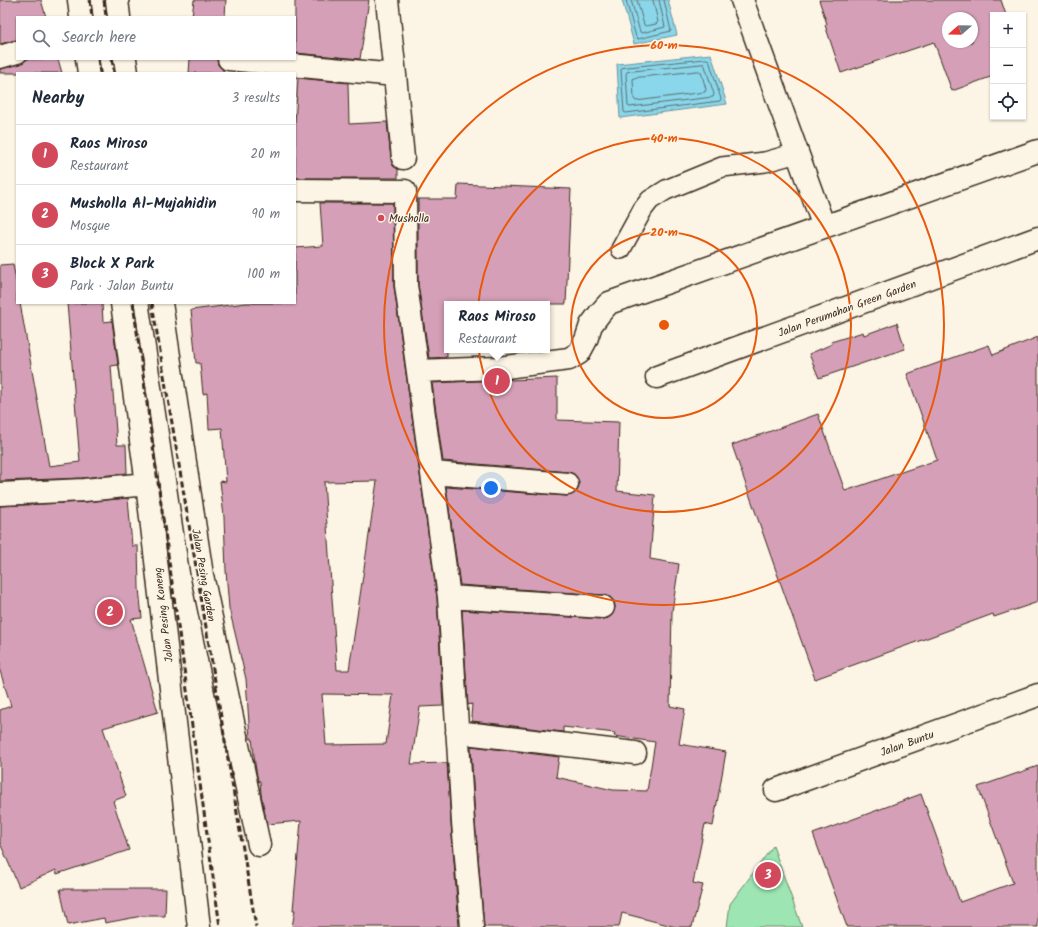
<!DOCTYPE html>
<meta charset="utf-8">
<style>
body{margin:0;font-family:Kalam,sans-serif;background:#f2f2f3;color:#1f2937}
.controls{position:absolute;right:12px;top:12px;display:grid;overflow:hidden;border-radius:0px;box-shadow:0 1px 3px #0004}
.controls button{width:36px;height:36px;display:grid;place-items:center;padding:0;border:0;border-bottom:1px solid #e0e1e3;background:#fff;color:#1f2937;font:20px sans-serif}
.compass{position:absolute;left:942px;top:12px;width:36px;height:36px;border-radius:50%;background:#fff;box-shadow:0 1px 3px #0004;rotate:250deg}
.you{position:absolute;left:491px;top:488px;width:14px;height:14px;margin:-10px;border:3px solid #fff;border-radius:50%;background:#1a73e8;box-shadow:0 0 0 6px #1a73e833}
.badge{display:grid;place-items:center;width:26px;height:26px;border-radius:50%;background:#d1495b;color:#fff;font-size:13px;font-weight:700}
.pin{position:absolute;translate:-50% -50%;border:2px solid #fff;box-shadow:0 1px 4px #0006}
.popup{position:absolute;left:444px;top:301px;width:106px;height:52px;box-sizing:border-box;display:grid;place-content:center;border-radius:0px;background:#fff;filter:drop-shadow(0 1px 3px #0005);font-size:13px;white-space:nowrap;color:#747a83}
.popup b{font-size:15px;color:#1f2937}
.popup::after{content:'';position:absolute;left:50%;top:100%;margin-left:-8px;border:8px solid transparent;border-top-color:#fff}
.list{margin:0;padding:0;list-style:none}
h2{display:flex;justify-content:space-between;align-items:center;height:52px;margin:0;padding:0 16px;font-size:17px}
h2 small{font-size:13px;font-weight:400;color:#747a83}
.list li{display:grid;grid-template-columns:26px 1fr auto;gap:12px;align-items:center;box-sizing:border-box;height:60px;padding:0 16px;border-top:1px solid #e0e1e3}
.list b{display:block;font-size:15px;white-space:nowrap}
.list p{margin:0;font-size:13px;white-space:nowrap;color:#747a83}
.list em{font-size:13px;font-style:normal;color:#747a83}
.icon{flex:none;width:22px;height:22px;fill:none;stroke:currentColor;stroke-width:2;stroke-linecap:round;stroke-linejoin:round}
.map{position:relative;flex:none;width:1038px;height:927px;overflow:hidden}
.search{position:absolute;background:#fff;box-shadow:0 1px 3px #0004;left:16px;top:16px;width:280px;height:44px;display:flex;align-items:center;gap:10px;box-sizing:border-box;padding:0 14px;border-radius:0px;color:#747a83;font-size:15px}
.panel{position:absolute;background:#fff;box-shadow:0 1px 3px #0004;left:16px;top:72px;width:280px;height:232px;border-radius:0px}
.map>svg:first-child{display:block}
.green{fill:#9de5b3;stroke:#6c8868}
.water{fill:#8ad6ea;stroke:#6a9198}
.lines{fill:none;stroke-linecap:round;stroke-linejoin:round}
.shore{stroke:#5b6f70;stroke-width:1}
.building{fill:#d5a0b7;stroke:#3b2a1e;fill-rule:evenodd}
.lane-casing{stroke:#3b2a1e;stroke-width:22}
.street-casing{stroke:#3b2a1e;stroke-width:25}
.lane{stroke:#fcf5e5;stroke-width:19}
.street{stroke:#fcf5e5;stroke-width:22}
.rail{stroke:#3b2a1e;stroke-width:3;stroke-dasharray:6 3;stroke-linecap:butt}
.ring{fill:none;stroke:#e8590c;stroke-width:2}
.poi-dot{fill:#d1495b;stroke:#fcf5e5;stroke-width:1.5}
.labels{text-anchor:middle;stroke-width:3;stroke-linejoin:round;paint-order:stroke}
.poi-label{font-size:11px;fill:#3b2a1e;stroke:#fcf5e5;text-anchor:start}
.street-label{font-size:11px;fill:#3b2a1e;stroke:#fcf5e5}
.centre{fill:#e8590c;stroke:#fcf5e5;stroke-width:2}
.ring-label{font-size:12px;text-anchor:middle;font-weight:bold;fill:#e8590c;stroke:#fcf5e5;stroke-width:3;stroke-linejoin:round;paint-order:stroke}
</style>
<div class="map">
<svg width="1038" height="927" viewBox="0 0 1038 927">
<rect width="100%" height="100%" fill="#fcf5e5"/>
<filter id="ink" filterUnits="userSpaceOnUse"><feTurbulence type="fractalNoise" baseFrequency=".025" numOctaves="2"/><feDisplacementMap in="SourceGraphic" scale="8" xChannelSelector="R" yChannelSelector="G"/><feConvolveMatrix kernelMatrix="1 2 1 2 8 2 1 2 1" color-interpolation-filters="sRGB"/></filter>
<g filter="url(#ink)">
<path class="green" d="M773 846 802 927H727L730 904Z"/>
<path class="water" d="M622 0H668L677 35 634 44Z
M711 54 727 104 620 118 617 64Z"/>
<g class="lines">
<path class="shore" d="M626 0 636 37 638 39 671 31 664 0
M631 0 640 32 642 33 665 27 659 0
M637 0 644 25 646 26 656 24 658 22 653 0
M707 59 709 60 721 99 720 101 626 113 624 112 621 70 622 68Z
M704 64 705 66 714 94 713 97 630 107 628 106 626 74 627 72Z
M699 71 701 72 706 89 705 92 636 101 634 99 633 79 634 78Z"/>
</g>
<path class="building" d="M0 0H41L46 17H17V40L0 44Z
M194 0H226L225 17H192Z
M295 0H369L360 59 295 53Z
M819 0H1001L1006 15H993V76L952 91 934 42 841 73 825 25 827 24ZM948 18H972V42H948Z
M27 59H58L62 73H0V69L21 64Z
M190 59H217L218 65 223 70V73H189Z
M298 78 348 83 349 124 387 122 391 159 393 166 398 169V178H295V123Z
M458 184 571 189 566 304H447V357L429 358 418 284V199H457Z
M320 203H393L394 287 437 598 443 706 420 707 411 764 447 763 451 823 459 927H292L295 910H293L301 821 267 824 261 794 260 781H258L255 764 252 738 250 739 246 679 229 608 226 571 224 517 220 481 226 482 222 428 209 429 207 393 203 394 200 363H196L191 310 246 303H295V248L323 246ZM377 481 349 670H337L324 482ZM322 694 393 695 386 744 326 745Z
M13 264 17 286V303H20L49 466 80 462 67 303H102L103 322 112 321 118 365 111 366 117 445H126L127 473 83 478 0 481V265Z
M897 323 905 349 819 378 809 354 832 344 831 342 863 332 864 335Z
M1038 337V602L994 617 993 614 815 679 774 565 732 445 818 414 845 491 937 460 907 374 989 345 993 355Z
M557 378V420L619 422 617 491 655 495 650 559 679 564 672 612 670 706 685 709 679 744 726 752 713 826 705 824 693 883 703 885 692 927H676L622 913 619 927H484L475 821 471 746 559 757 556 777 613 790 647 791 655 742 614 736 615 733 563 727V732L472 721V717H471L472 704 468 705 462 610 602 619 608 618 613 614 615 607 614 601 610 597 604 595 460 585 446 487 566 496 572 495 577 491 579 485 578 479 574 474 568 472 443 461 432 383 499 380 511 379V380Z
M128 498 132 546H138L139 588 142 618 131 619 158 712 103 728 126 796 113 801 129 850 57 874 56 870 19 887 0 843V710L11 706 0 671V506L85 502Z
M1038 766V927H847L813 834 921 794 960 902 1013 883 978 787Z
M60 889H166L165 916H142L105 923 104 918 68 925Z"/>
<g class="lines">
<defs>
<path id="lane" d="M621 249 643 209 650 200 666 190 722 167 765 162 797 153"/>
<path id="street" d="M79 0 81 17
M117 0 119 17
M387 0 395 75 403 158
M742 0 824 227
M0 57 17 52
M87 59 89 73
M125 59 127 73
M229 59 395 75
M295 190 405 191 406 285 449 597 463 822 472 927
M122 303 147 484 199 927
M161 303 202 575 259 845
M418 371 498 368 569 359 579 353 586 340 591 325 600 313 609 303 1038 151
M657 377 1038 238
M432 473 567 484
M0 494 84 490 147 484
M449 597 603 607
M457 732 635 753
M776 790 1038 695"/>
</defs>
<use href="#lane" class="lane-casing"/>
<use href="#street" class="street-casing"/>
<use href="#lane" class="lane"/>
<use href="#street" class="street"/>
<path class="rail" d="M90 0 92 17
M104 0 106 17
M98 59 100 73
M112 59 114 73
M133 303 220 927
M152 303 256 927"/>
</g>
</g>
<g class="ring">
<circle cx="664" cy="325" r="93"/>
<circle cx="664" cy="325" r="187"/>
<circle cx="664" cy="325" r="280"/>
</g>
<circle class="poi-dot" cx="381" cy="218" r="4"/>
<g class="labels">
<g class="poi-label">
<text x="389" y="222">Musholla</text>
</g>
<g class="street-label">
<text transform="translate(847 308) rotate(-20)" y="4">Jalan Perumahan Green Garden</text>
<text transform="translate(204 575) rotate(80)" y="4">Jalan Pesing Garden</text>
<text transform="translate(163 615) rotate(-97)" y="4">Jalan Pesing Koneng</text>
<text transform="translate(907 743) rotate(-20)" y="4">Jalan Buntu</text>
</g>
</g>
<circle cx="664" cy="325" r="6" class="centre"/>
<g class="ring-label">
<text x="664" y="49">60 m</text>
<text x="664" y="142">40 m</text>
<text x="664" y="236">20 m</text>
</g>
</svg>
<div class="controls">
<button>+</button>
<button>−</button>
<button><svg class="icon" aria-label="locate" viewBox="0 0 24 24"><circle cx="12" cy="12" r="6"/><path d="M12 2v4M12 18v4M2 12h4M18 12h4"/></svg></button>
</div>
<svg class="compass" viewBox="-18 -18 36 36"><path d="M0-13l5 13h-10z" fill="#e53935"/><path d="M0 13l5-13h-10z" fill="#747a83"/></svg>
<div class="you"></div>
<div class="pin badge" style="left:497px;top:381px">1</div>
<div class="popup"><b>Raos Miroso</b>Restaurant</div>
<div class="pin badge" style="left:110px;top:612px">2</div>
<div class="pin badge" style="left:768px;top:875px">3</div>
<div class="search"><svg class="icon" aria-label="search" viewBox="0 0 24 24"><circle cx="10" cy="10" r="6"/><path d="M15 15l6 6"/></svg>Search here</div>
<section class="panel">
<h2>Nearby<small>3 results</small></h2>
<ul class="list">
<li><span class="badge">1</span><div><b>Raos Miroso</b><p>Restaurant</p></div><em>20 m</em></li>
<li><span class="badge">2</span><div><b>Musholla Al-Mujahidin</b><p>Mosque</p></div><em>90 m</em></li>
<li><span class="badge">3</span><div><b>Block X Park</b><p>Park · Jalan Buntu</p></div><em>100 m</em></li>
</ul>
</section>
</div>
